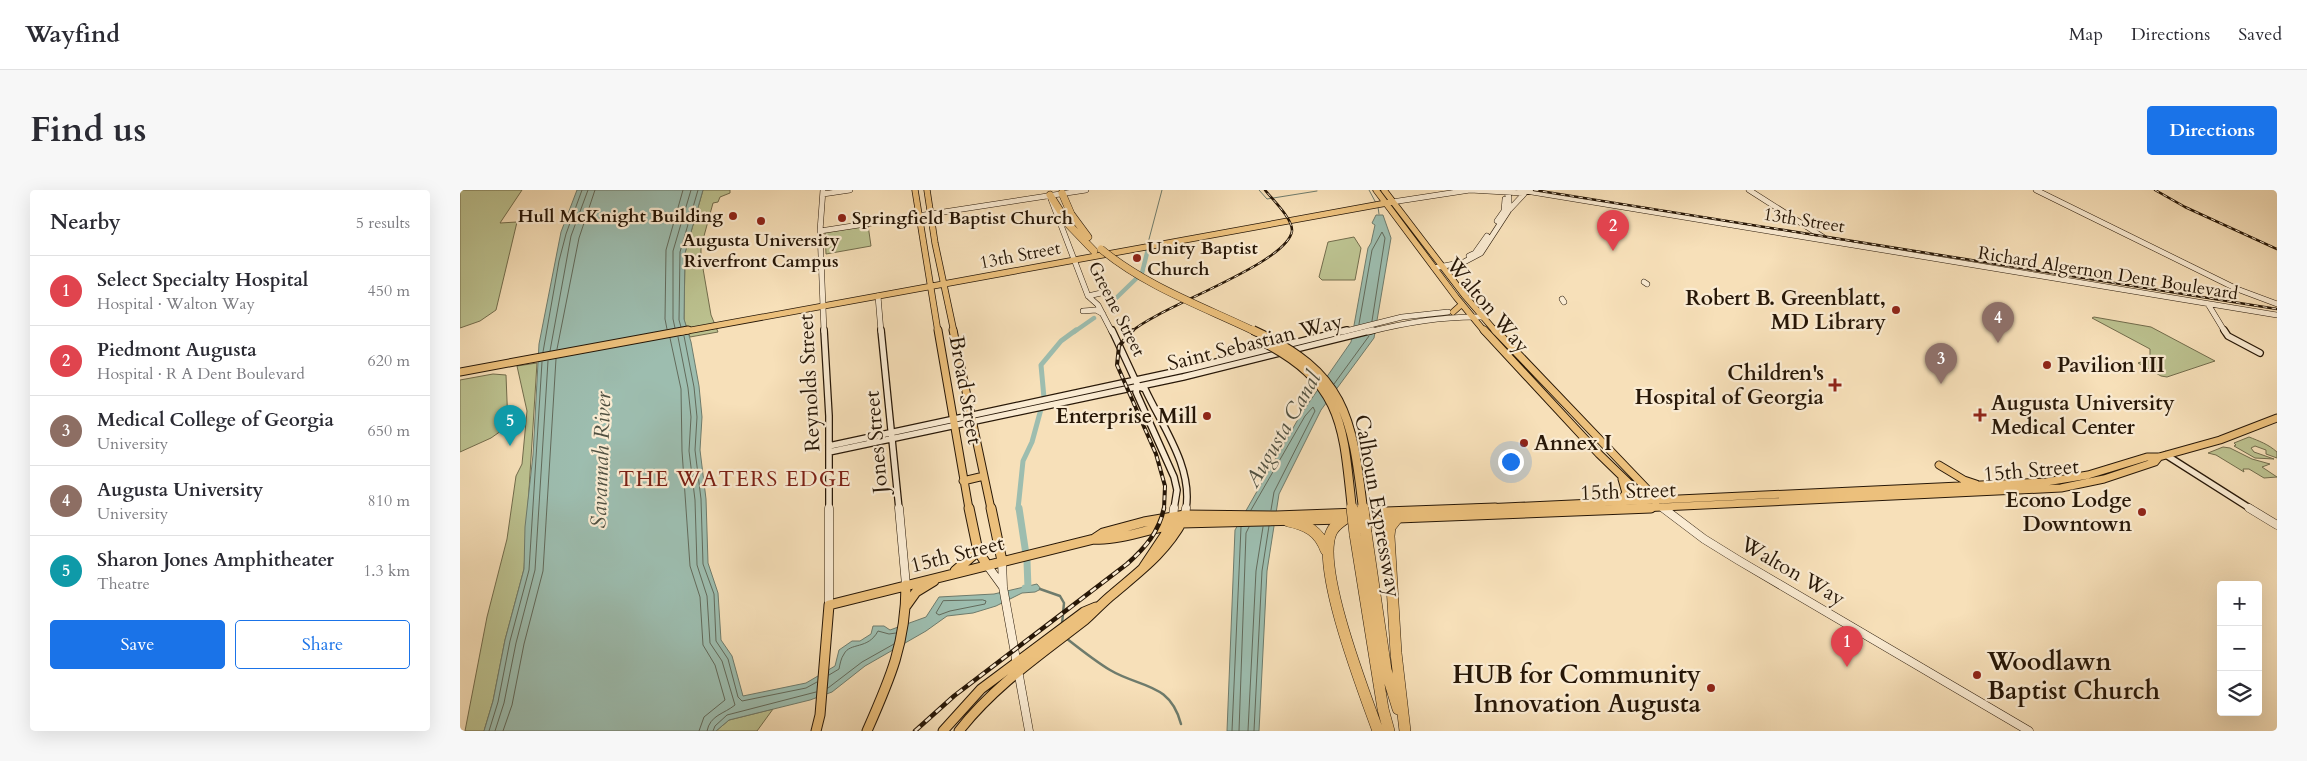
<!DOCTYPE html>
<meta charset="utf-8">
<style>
body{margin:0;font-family:Cardo,serif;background:#f7f7f7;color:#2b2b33}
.controls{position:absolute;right:15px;bottom:15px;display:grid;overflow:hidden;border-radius:5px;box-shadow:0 5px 20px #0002}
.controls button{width:45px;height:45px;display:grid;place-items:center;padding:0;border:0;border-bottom:1px solid #e1e1e2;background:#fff;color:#2b2b33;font:25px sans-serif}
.you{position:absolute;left:1050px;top:271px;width:18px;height:18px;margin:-12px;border:4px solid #fff;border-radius:50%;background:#1a73e8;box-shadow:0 0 0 8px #1a73e833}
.badge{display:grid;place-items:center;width:32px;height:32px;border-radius:50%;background:#1a73e8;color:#fff;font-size:16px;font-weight:700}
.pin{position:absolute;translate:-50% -41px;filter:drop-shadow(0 1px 2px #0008)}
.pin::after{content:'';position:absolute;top:26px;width:18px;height:15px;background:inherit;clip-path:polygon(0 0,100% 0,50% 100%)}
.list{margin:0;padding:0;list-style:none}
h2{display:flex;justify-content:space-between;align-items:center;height:65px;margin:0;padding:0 20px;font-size:21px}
h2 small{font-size:16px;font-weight:400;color:#7c7c81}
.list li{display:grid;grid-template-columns:32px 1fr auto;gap:15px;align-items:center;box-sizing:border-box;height:70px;padding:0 20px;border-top:1px solid #e1e1e2}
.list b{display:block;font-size:19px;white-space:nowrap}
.list p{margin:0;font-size:16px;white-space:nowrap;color:#7c7c81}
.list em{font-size:16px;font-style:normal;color:#7c7c81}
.actions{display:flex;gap:10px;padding:15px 20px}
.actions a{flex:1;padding:11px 0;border:1px solid #1a73e8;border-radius:5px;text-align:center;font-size:18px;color:#1a73e8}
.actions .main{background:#1a73e8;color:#fff}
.icon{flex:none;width:28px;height:28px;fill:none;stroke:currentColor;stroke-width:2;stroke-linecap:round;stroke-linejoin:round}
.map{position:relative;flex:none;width:1817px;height:541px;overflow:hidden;border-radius:5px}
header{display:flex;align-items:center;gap:30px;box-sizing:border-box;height:70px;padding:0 25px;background:#fff;border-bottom:1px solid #e1e1e2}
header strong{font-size:24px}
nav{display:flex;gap:28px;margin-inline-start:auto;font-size:18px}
.intro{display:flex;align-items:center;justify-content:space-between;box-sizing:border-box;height:120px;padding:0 30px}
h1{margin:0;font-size:35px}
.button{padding:12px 22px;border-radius:5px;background:#1a73e8;color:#fff;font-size:18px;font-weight:700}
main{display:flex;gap:30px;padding:0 30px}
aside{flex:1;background:#fff;border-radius:5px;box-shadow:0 5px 20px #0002}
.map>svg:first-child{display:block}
.green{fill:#bcc290;stroke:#726c4c}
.water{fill:#9dbdaf;stroke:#6e7b6c}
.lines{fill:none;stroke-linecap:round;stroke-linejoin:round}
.shore{stroke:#626a5b;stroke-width:1}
.stream-far1{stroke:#6e7b6c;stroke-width:1}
.stream{stroke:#6e7b6c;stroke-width:2.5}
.canal-far2{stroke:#9dbdaf;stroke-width:4.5}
.canal-far1{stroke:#9dbdaf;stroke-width:5}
.canal{stroke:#9dbdaf;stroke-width:7}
.secondary-far2-casing{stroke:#271707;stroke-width:6}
.secondary-far1-casing{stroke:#271707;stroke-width:8}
.secondary-casing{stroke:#271707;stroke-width:9}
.primary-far2-casing{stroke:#271707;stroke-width:7}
.primary-far1-casing{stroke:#271707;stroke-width:9}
.primary-casing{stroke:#271707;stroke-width:11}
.highway-far1-casing{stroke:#271707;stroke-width:8}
.highway-casing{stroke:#271707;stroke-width:12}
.secondary-far2{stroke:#faebd2;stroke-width:5}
.secondary-far1{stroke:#faebd2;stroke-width:5.5}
.secondary{stroke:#faebd2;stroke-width:8}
.primary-far2{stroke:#ecc07c;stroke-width:5.5}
.primary-far1{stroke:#ecc07c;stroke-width:7}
.primary{stroke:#ecc07c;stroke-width:9}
.highway-far1{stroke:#ecc07c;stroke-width:7}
.highway{stroke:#ecc07c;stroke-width:11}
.rail-far2-casing{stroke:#271707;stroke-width:2.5}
.rail-far1-casing{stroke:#271707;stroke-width:4}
.rail-casing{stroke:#271707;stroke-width:4.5}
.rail-far2{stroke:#faebd2;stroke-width:1;stroke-dasharray:4.5;stroke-linecap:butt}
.rail-far1{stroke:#faebd2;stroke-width:2;stroke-dasharray:5;stroke-linecap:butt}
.rail{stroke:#faebd2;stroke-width:2.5;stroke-dasharray:7;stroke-linecap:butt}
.highway-bridge-far2-casing{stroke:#271707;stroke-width:8;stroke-linecap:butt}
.highway-bridge-far1-casing{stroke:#271707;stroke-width:10;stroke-linecap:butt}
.highway-bridge-casing{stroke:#271707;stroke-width:12;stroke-linecap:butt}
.highway-bridge-far2{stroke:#ecc07c;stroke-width:7}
.highway-bridge-far1{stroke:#ecc07c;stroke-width:8}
.highway-bridge{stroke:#ecc07c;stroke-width:11}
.poi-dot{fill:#8f2418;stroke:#faebd2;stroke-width:2}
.labels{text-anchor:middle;stroke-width:4.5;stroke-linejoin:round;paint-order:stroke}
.far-poi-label{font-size:18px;font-weight:bold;fill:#271707;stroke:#faebd2;text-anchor:start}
.far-street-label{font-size:18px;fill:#271707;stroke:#faebd2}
.poi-label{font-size:21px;font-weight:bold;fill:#271707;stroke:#faebd2;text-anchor:end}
.street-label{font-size:21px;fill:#271707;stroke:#faebd2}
.water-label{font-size:22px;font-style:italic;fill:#505142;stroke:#faebd2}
.neighbourhood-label{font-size:22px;letter-spacing:1px;fill:#7a1f14;stroke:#faebd2}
.near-poi-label{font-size:25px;font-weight:bold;fill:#271707;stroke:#faebd2;text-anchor:start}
</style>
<header>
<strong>Wayfind</strong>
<nav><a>Map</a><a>Directions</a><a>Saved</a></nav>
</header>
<div class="intro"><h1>Find us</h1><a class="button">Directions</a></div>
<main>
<aside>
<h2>Nearby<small>5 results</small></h2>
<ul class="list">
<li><span class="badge" style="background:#e0444e">1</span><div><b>Select Specialty Hospital</b><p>Hospital · Walton Way</p></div><em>450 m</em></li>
<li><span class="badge" style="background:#e0444e">2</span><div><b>Piedmont Augusta</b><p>Hospital · R A Dent Boulevard</p></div><em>620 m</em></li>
<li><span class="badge" style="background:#8d6e63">3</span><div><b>Medical College of Georgia</b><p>University</p></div><em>650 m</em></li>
<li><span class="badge" style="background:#8d6e63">4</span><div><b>Augusta University</b><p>University</p></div><em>810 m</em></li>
<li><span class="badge" style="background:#0f9aa8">5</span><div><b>Sharon Jones Amphitheater</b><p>Theatre</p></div><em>1.3 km</em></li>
</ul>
<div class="actions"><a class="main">Save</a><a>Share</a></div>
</aside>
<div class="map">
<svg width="1817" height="541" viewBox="0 0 1817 541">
<rect width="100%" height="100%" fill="#f7e0b9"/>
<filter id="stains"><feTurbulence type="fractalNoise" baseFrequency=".004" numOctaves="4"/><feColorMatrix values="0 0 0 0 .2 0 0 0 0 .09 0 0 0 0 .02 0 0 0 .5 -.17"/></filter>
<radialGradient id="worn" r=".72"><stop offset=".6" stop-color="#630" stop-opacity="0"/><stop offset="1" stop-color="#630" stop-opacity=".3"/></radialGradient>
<!-- green -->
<path class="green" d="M0 0H62L40 33 57 32 36 120 20 131 0 138Z
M243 0H270V3L260 7 258 12 253 13 241 57V67L251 125 258 142 230 147 224 130 225 63Z
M408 35 411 56 366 64 365 42Z
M894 47 901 58 895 90H862L859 87 868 52Z
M1634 127 1691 137 1755 171 1707 187 1701 186 1678 173 1690 169V159L1632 128Z
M77 173 64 379 45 450 33 511 24 541H5L27 427 47 349 56 286 62 274 67 221 57 176Z
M33 184 46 185 48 236 31 248 0 262V190Z
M1789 247C1799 251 1808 254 1817 262V268L1806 264V260L1795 256 1791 258 1794 262 1814 269 1795 268 1774 256 1776 255 1774 253Z
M1763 257 1770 258 1792 269 1810 274 1802 277 1817 287 1804 288 1789 279H1783L1784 282 1756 265 1748 263Z
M313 519 297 541H256L269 530Z"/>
<!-- water -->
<path class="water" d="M117 0H243L225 63 224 129 231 152 239 196 242 227 240 260 246 309 248 373 258 403 261 450 272 466 283 506 346 493 375 476 379 460 392 451H400L411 444 413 436H424L430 440 466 427 479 407 534 404 577 394 581 399 575 402 562 403 536 416 513 423 487 426 466 441 405 476 372 502 350 510 269 530 256 541H24L33 511 45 450 64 379 65 337 73 265 79 154 101 42Z
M916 25H923L931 48 914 148 861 220 819 304 807 381 799 541H767L775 340 841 224 891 152 908 58 911 53 915 35 912 33Z"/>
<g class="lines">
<!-- shore -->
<path class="shore" d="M899 134 912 60 922 42 925 48 912 131
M221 137 219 130 220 62 238 0
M215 138 213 129V61L231 0
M207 139 205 129 206 60 223 0
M224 146 234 197 237 227 235 260 241 309 243 374 254 404 256 451 268 469 278 507 282 511 346 498 357 492
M218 147 228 198 231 227 229 261 235 310 237 375 247 406 250 453 262 471 275 515C264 524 250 525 247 541
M210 148 221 199 222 261 230 376 240 407 243 455 255 475 265 510 244 527 239 541
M97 159 119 48 135 0
M90 161 111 46 128 0
M83 162 99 71 106 44 122 0
M874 194 909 146
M791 320 845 226 853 217 855 221 814 302 811 320
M523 410 526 411 525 414 490 421 479 425 476 423 483 411Z
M369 485 379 479C380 474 381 468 384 464 390 452 408 460 418 441L429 444 436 443
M368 498 402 472 434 454
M29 541 38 512 50 451 69 380 82 172
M35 541 44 513 56 453 75 380 88 171
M43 541 52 515 64 454 83 381 96 169
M253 541 255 536 267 525 356 502
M772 541 781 337
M779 541 786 343 789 337
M788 541 796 381 803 337
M794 541 802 381 809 336"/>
<!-- stream-far1 -->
<path class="stream-far1" d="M799 0 807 9 857 1
M909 0 916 13
M918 17 919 24
M688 53 702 0"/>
<!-- stream -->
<path class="stream" d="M580 399 600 406 604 413 602 434
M606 448C620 459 635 471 650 480 680 498 710 492 721 534"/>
<!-- canal-far2 -->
<path class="canal-far2" d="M650 114 682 83 688 59
M614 142 634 128"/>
<!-- canal-far1 -->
<path class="canal-far1" d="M558 319 563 271 572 252 584 208 581 175 601 151 616 140"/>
<!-- canal -->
<path class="canal" d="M559 318 567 371 568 398H565"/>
<defs>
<path id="secondary-far2" d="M363 0 360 41 364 142
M1060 0C1313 40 1565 84 1817 125
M1289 0 1363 47
M1576 0 1777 99 1817 114
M363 4 390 0
M591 9 628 106 638 115 652 142
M932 12 1010 0 1063 3
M1050 19 1064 4
M1037 31 1044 21 1045 9
M360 41 626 0
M1009 66 1015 63 1027 46
M974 78 1004 72 1021 63 1049 20V7L1045 0
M1184 92 1187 94
M418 106 421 142
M628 106 641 103
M1102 109 1104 112
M1748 114 1765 142
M623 121 636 120 643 124
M882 142 942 127 988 122
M908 142C947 132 983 126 1023 127"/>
<path id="secondary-far1" d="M364 140 369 226V319
M421 140 439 319
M652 140 678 196 676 202 714 287 717 300 714 319
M1764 140 1768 146 1800 163
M679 197 685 199C702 236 733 277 726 319
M369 256 732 178 887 140
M369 262 723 187 913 140
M1706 265 1791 319
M1202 317 1204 319"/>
<path id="secondary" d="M369 318V415
M439 318 446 395
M1203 318 1244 349 1278 370 1569 541
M1789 318 1817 335
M725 325 726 318
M713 326 714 318
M542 371 543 397 569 541
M527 375 543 397"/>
<path id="primary-far2" d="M455 0 478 142
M467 0 475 53 494 142
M916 0 996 107 1025 142
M924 0 1005 106 1036 142
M993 122 1002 114
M221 142 932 12"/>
<path id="primary-far1" d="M478 140 509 319
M493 140 531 319
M1024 140 1139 264 1174 298 1196 312
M1035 140 1186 298 1188 305
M0 182 228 140
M1479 275 1504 290 1516 294
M503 291 524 286
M1159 312 1166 303 1162 289
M1002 319 1586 292 1628 285 1687 267H1699L1760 250 1817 228
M1160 319 1601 298 1644 289 1695 272 1699 267"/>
<path id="primary" d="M509 318 518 361 527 375
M531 318 542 371
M912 329 1191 318
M634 349 643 343 684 332 725 325 816 326 1035 318
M683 378 705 345 710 333
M495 381 518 361
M446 416 456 402 474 391
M356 541 360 525 369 415 634 349C660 351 694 337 721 333L885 329
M407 541C430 489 446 453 446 395
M483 541 521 499 624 422 636 417
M499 541C534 496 580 465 625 430 634 422 643 412 653 404 680 381 706 362 723 330"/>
<path id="highway-far1" d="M602 3 611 24 628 47
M590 5 609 35 634 61"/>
<path id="highway" d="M937 328 930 337 929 346 936 463 945 541
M828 331C847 335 859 341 866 360
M906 343 926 480 938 519
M895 344 923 519 929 541
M918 541C904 502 856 379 871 343 875 333 888 327 897 322L924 337 929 346"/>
</defs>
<!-- secondary-far2 casing -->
<use href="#secondary-far2" class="secondary-far2-casing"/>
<!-- secondary-far1 casing -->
<use href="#secondary-far1" class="secondary-far1-casing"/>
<!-- secondary casing -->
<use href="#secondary" class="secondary-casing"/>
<!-- primary-far2 casing -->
<use href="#primary-far2" class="primary-far2-casing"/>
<!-- primary-far1 casing -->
<use href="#primary-far1" class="primary-far1-casing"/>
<!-- primary casing -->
<use href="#primary" class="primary-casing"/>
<!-- highway-far1 casing -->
<use href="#highway-far1" class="highway-far1-casing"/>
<!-- highway casing -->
<use href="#highway" class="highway-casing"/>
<!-- secondary-far2 -->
<use href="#secondary-far2" class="secondary-far2"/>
<!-- secondary-far1 -->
<use href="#secondary-far1" class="secondary-far1"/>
<!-- secondary -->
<use href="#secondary" class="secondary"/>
<!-- primary-far2 -->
<use href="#primary-far2" class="primary-far2"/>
<!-- primary-far1 -->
<use href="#primary-far1" class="primary-far1"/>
<!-- primary -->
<use href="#primary" class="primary"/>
<!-- highway-far1 -->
<use href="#highway-far1" class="highway-far1"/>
<!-- highway -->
<use href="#highway" class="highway"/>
<defs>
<path id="rail-far2" d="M1074 0 1817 119
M1695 0 1725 17 1817 59
M671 142C700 116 827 74 832 41 833 29 812 9 805 0"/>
<path id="rail-far1" d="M673 140 659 156 657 175 696 264 705 296 704 319"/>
<path id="rail" d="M455 541 494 506 667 374C685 358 699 342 704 318"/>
</defs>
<!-- rail-far2 casing -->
<use href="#rail-far2" class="rail-far2-casing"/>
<!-- rail-far1 casing -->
<use href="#rail-far1" class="rail-far1-casing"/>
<!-- rail casing -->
<use href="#rail" class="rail-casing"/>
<!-- rail-far2 -->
<use href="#rail-far2" class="rail-far2"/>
<!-- rail-far1 -->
<use href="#rail-far1" class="rail-far1"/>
<!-- rail -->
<use href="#rail" class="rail"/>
<defs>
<path id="highway-bridge-far2" d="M641 59C687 97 742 116 796 142"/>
<path id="highway-bridge-far1" d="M793 140C885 183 892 225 903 319
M803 152C884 194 883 237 892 319"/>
<path id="highway-bridge" d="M892 318 895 344
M903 318 906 343"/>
</defs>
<!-- highway-bridge-far2 casing -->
<use href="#highway-bridge-far2" class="highway-bridge-far2-casing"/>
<!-- highway-bridge-far1 casing -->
<use href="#highway-bridge-far1" class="highway-bridge-far1-casing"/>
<!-- highway-bridge casing -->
<use href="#highway-bridge" class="highway-bridge-casing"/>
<!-- highway-bridge-far2 -->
<use href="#highway-bridge-far2" class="highway-bridge-far2"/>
<!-- highway-bridge-far1 -->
<use href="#highway-bridge-far1" class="highway-bridge-far1"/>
<!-- highway-bridge -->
<use href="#highway-bridge" class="highway-bridge"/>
</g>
<!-- markers -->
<g class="poi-dot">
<circle cx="273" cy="26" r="5"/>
<circle cx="382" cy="28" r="5"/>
<circle cx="301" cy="31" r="5"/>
<circle cx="677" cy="68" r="5"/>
<circle cx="1436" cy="120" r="5"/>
<circle cx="1587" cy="175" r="5"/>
<path d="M1372.5 187.5h5v5h5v5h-5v5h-5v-5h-5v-5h5z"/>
<path d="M1517.5 217.5h5v5h5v5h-5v5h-5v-5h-5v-5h5z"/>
<circle cx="747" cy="226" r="5"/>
<circle cx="1064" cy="253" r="5"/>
<circle cx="1682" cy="322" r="5"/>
<circle cx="1517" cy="485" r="5"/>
<circle cx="1251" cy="498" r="5"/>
</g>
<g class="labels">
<!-- far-poi labels -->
<g class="far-poi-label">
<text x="263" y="32" text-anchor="end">Hull McKnight Building</text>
<text x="392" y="34">Springfield Baptist Church</text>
<text x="301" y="56" text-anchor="middle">Augusta University<tspan x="301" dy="21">Riverfront Campus</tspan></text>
<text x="687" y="64">Unity Baptist<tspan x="687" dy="21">Church</tspan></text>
</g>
<!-- far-street labels -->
<g class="far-street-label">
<text transform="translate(1344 30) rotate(9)" y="6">13th Street</text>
<text transform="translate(560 65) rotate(-11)" y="6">13th Street</text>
<text transform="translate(1648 83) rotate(9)" y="6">Richard Algernon Dent Boulevard</text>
<text transform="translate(657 119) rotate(63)" y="6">Greene Street</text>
</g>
<!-- poi labels -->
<g class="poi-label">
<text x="1426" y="115">Robert B. Greenblatt,<tspan x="1426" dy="24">MD Library</tspan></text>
<text x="1597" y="182" text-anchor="start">Pavilion III</text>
<text x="1364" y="190">Children's<tspan x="1364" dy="24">Hospital of Georgia</tspan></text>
<text x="1531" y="220" text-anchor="start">Augusta University<tspan x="1531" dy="24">Medical Center</tspan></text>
<text x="737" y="233">Enterprise Mill</text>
<text x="1074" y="260" text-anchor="start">Annex I</text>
<text x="1672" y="317">Econo Lodge<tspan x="1672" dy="24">Downtown</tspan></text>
</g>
<!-- street labels -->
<g class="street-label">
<text transform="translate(1028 115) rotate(50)" y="7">Walton Way</text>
<text transform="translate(795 152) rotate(-14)" y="7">Saint Sebastian Way</text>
<text transform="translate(349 193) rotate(-93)" y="7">Reynolds Street</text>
<text transform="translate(506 200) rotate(80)" y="7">Broad Street</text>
<text transform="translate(416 252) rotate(-95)" y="7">Jones Street</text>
<text transform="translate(1571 280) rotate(-5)" y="7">15th Street</text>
<text transform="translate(1168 301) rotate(-2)" y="7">15th Street</text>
<text transform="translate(918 316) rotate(80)" y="7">Calhoun Expressway</text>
<text transform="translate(497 364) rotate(-14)" y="7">15th Street</text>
<text transform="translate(1333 381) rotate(30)" y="7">Walton Way</text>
</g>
<!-- water labels -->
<g class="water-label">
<text transform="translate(822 239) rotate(-60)" y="8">Augusta Canal</text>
<text transform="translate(140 270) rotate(-88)" y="8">Savannah River</text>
</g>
<!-- neighbourhood labels -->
<g class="neighbourhood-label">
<text x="275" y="296">THE WATERS EDGE</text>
</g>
<!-- near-poi labels -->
<g class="near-poi-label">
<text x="1527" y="480">Woodlawn<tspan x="1527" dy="29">Baptist Church</tspan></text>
<text x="1241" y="493" text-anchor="end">HUB for Community<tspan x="1241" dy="29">Innovation Augusta</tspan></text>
</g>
</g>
<rect width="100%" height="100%" filter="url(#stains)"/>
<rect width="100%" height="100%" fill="url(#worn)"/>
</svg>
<div class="controls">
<button>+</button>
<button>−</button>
<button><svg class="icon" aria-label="layers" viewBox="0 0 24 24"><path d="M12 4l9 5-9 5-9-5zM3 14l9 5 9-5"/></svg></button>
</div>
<div class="you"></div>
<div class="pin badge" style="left:1387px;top:477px;background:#e0444e">1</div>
<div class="pin badge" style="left:1153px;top:61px;background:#e0444e">2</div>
<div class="pin badge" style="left:1481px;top:194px;background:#8d6e63">3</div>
<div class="pin badge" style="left:1538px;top:153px;background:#8d6e63">4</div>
<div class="pin badge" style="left:50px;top:256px;background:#0f9aa8">5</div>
</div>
</main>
